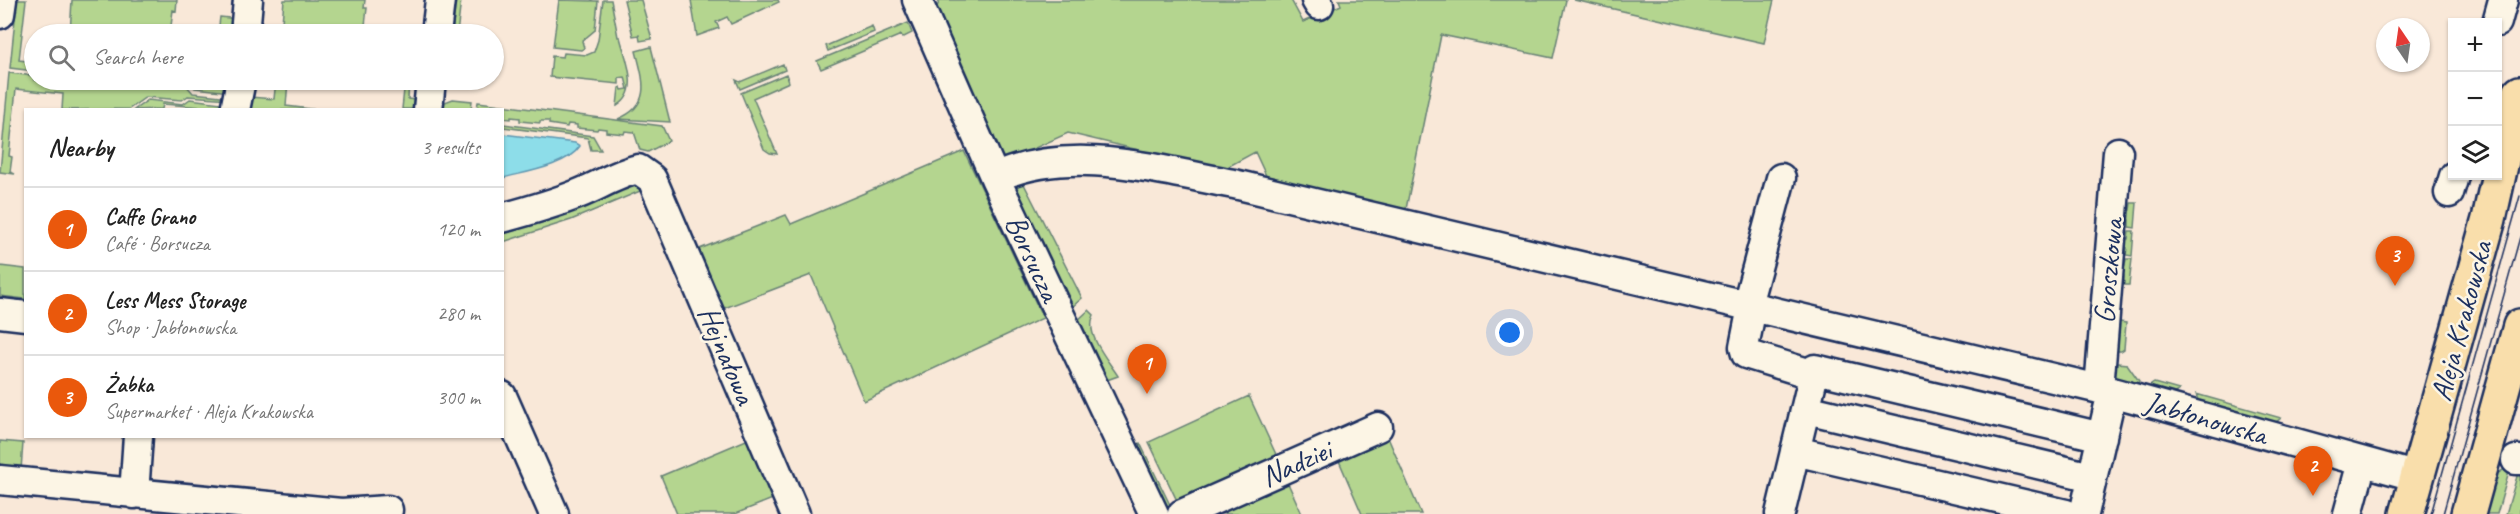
<!DOCTYPE html>
<meta charset="utf-8">
<style>
body{margin:0;font-family:Caveat,sans-serif;background:#f6f6f6;color:#222}
.controls{position:absolute;right:18px;top:18px;display:grid;overflow:hidden;border-radius:0px;box-shadow:0 2px 4px #0004}
.controls button{width:54px;height:54px;display:grid;place-items:center;padding:0;border:0;border-bottom:2px solid #e0e0e0;background:#fff;color:#222;font:30px sans-serif}
.compass{position:absolute;left:2376px;top:18px;width:54px;height:54px;border-radius:50%;background:#fff;box-shadow:0 2px 4px #0004;rotate:347deg}
.you{position:absolute;left:1510px;top:333px;width:21px;height:21px;margin:-15px;border:4px solid #fff;border-radius:50%;background:#1a73e8;box-shadow:0 0 0 9px #1a73e833}
.badge{display:grid;place-items:center;width:39px;height:39px;border-radius:50%;background:#ea580c;color:#fff;font-size:20px;font-weight:700}
.pin{position:absolute;translate:-50% -50px;filter:drop-shadow(0 2px 3px #0008)}
.pin::after{content:'';position:absolute;top:32px;width:21px;height:18px;background:inherit;clip-path:polygon(0 0,100% 0,50% 100%)}
.list{margin:0;padding:0;list-style:none}
h2{display:flex;justify-content:space-between;align-items:center;height:78px;margin:0;padding:0 24px;font-size:26px}
h2 small{font-size:20px;font-weight:400;color:#767676}
.list li{display:grid;grid-template-columns:39px 1fr auto;gap:18px;align-items:center;box-sizing:border-box;height:84px;padding:0 24px;border-top:2px solid #e0e0e0}
.list b{display:block;font-size:22px;white-space:nowrap}
.list p{margin:0;font-size:20px;white-space:nowrap;color:#767676}
.list em{font-size:20px;font-style:normal;color:#767676}
.icon{flex:none;width:33px;height:33px;fill:none;stroke:currentColor;stroke-width:2;stroke-linecap:round;stroke-linejoin:round}
.map{position:relative;flex:none;width:2520px;height:514px;overflow:hidden}
.search{position:absolute;background:#fff;box-shadow:0 2px 4px #0004;left:24px;top:24px;width:480px;height:66px;display:flex;align-items:center;gap:15px;box-sizing:border-box;padding:0 21px;border-radius:33px;color:#767676;font-size:22px}
.panel{position:absolute;background:#fff;box-shadow:0 2px 4px #0004;left:24px;top:108px;width:480px;height:330px;border-radius:0px}
.map>svg:first-child{display:block}
.green{fill:#b4d58f;stroke:#688276;stroke-width:1.5}
.water{fill:#8ddde9;stroke:#5f97b1;stroke-width:1.5}
.lines{fill:none;stroke-linecap:round;stroke-linejoin:round}
.minor-casing{stroke:#1b2f5e;stroke-width:33}
.major-casing{stroke:#1b2f5e;stroke-width:38}
.minor{stroke:#fcf5e5;stroke-width:28}
.major{stroke:#f9deab;stroke-width:33}
.tram{stroke:#1b2f5e;stroke-width:1.5}
.labels{text-anchor:middle;stroke-width:5;stroke-linejoin:round;paint-order:stroke}
.street-label{font-size:30px;fill:#1b2f5e;stroke:#fcf5e5}
</style>
<div class="map">
<svg width="2520" height="514" viewBox="0 0 2520 514">
<rect width="100%" height="100%" fill="#f9e8d8"/>
<filter id="ink" filterUnits="userSpaceOnUse"><feTurbulence type="fractalNoise" baseFrequency=".0167" numOctaves="2"/><feDisplacementMap in="SourceGraphic" scale="12" xChannelSelector="R" yChannelSelector="G"/><feConvolveMatrix kernelMatrix="1 2 1 2 8 2 1 2 1" color-interpolation-filters="sRGB"/></filter>
<g filter="url(#ink)">
<!-- green -->
<path class="green" d="M17 0H26L19 60 34 62V71L10 68Z
M72 0H177L176 11 173 10 170 34H70Z
M284 0H365L364 8H367L364 34H281Z
M456 0H461L457 34H452Z
M559 0 598 1 595 30 582 41 584 48 581 50 553 47Z
M603 0H611L618 37H620C625 58 642 92 617 106L619 88 621 87 622 90 628 89 625 77 619 78V84L550 77 552 56 563 57 564 53 587 55 594 52 598 40Z
M624 0H641L652 39 640 41 639 35 633 36Z
M691 0H778L779 2 731 24 727 17 716 22 719 28 697 36Z
M940 0H1291L1303 22 1341 5 1339 0H1566L1553 58 1441 35 1405 214 1269 182 1255 152 1222 170 1068 133 1004 162 936 9Z
M1574 0H1774L1764 43Z
M220 17 238 19 236 34H218Z
M908 23 912 33 902 38 901 35 821 69 817 61Z
M872 26 874 32 828 51 826 46Z
M651 47 670 122 618 119C653 105 643 79 636 51Z
M783 64 785 70 740 89 736 80 740 82Z
M9 73 34 76V80L94 82 95 80 130 81V80H156V82L186 85 193 93 230 97V99L188 96 182 100 146 97 129 109 62 110 63 94 16 89 9 156 12 157 10 172 15 174 0 172Z
M786 74 789 82 753 98 777 154 770 153 764 149 741 93Z
M171 80H228L230 92 195 88 188 81Z
M276 80H288L286 106 319 110H246L250 97 274 99Z
M405 80H409L408 99 415 100 413 109H402Z
M190 99 229 104 227 109 163 104 162 109 134 110 148 100 183 104Z
M453 99 472 101 471 109H444L445 102Z
M478 102 662 126 669 141 648 152 640 150 634 132 625 131 624 134 606 132V129L598 128 597 130 577 128V125L568 124 567 127 549 124V121H540V123L520 121V118L511 117V119L503 118 502 110 477 109Z
M503 124 593 136 601 150H591L588 138 503 127Z
M964 151 1043 318 864 401 811 275 722 309 697 250 786 215 791 224Z
M634 184 645 189 571 220 503 242V227Z
M1024 184 1082 298 1072 307 1015 187Z
M2131 203H2137L2135 228 2129 227V220H2121L2123 210H2130Z
M2129 231H2134L2132 256 2126 255 2127 248 2119 247 2120 238 2128 239Z
M2126 259H2132L2129 285H2124V276L2116 275 2118 265 2125 266Z
M0 266 25 269V299L0 296Z
M1089 310 1094 315C1084 334 1108 360 1118 376L1104 381 1077 321Z
M2113 321 2126 323 2124 349 2121 351H2108Z
M2107 362 2127 364 2139 381 2137 390 2117 385Z
M2154 383 2179 390 2169 397 2148 393 2151 385Z
M2196 394 2281 418 2272 425 2199 404Z
M1249 396 1280 463 1180 507 1149 442Z
M1386 433 1421 514H1362L1337 456Z
M751 438 775 498 735 514H677L661 476Z
M0 441 23 443 21 470 0 468Z
M1140 443 1174 513 1173 514H1164L1135 446Z
M2511 465 2497 514H2485L2495 475Z
M2520 466V514H2506Z
M1286 479 1302 514H1206Z"/>
<!-- water -->
<path class="water" d="M503 134 575 143 580 146C567 166 525 172 503 178Z"/>
<g class="lines">
<defs>
<path id="minor" d="M917 0 995 178 1154 514
M1316 0 1319 5
M0 14 2 0
M2497 22 2503 0
M245 34 248 0
M436 34 440 0
M235 110 241 80
M428 110 431 80
M995 178C1069 143 1158 170 1234 184L2112 392 2418 477
M2449 193 2454 176
M502 218C528 211 553 204 578 194 598 186 617 174 638 169L652 179 795 514
M1747 305 1781 178
M1752 307 1744 347 1746 354 1814 375
M0 313 26 316
M2099 389 2118 152
M502 396 554 514
M1806 409 2092 477
M1795 451 2066 514
M2516 460H2520
M0 480 341 513 388 510
M134 494 138 436
M1182 514 1378 427
M1780 514 1815 369 2102 437
M2084 514 2112 392
M2348 514 2362 462"/>
<path id="major" d="M2407 514 2489 219 2510 125 2520 93
M2468 514 2520 326"/>
</defs>
<!-- minor casing -->
<use href="#minor" class="minor-casing"/>
<!-- major casing -->
<use href="#major" class="major-casing"/>
<!-- minor -->
<use href="#minor" class="minor"/>
<!-- major -->
<use href="#major" class="major"/>
<!-- tram -->
<path class="tram" d="M2431 514 2520 196
M2443 514 2520 237"/>
</g>
</g>
<g class="labels">
<!-- street labels -->
<g class="street-label">
<text transform="translate(1033 258) rotate(65)" y="10">Borsucza</text>
<text transform="translate(2108 271) rotate(-85)" y="10">Groszkowa</text>
<text transform="translate(2461 321) rotate(-75)" y="10">Aleja Krakowska</text>
<text transform="translate(727 355) rotate(67)" y="10">Hejnałowa</text>
<text transform="translate(2206 418) rotate(16)" y="10">Jabłonowska</text>
<text transform="translate(1296 463) rotate(-24)" y="10">Nadziei</text>
</g>
</g>
</svg>
<div class="controls">
<button>+</button>
<button>−</button>
<button><svg class="icon" aria-label="layers" viewBox="0 0 24 24"><path d="M12 4l9 5-9 5-9-5zM3 14l9 5 9-5"/></svg></button>
</div>
<svg class="compass" viewBox="-18 -18 36 36"><path d="M0-13l5 13h-10z" fill="#e53935"/><path d="M0 13l5-13h-10z" fill="#767676"/></svg>
<div class="you"></div>
<div class="pin badge" style="left:1147px;top:394px">1</div>
<div class="pin badge" style="left:2313px;top:496px">2</div>
<div class="pin badge" style="left:2395px;top:286px">3</div>
<div class="search"><svg class="icon" aria-label="search" viewBox="0 0 24 24"><circle cx="10" cy="10" r="6"/><path d="M15 15l6 6"/></svg>Search here</div>
<section class="panel">
<h2>Nearby<small>3 results</small></h2>
<ul class="list">
<li><span class="badge">1</span><div><b>Caffe Grano</b><p>Café · Borsucza</p></div><em>120 m</em></li>
<li><span class="badge">2</span><div><b>Less Mess Storage</b><p>Shop · Jabłonowska</p></div><em>280 m</em></li>
<li><span class="badge">3</span><div><b>Żabka</b><p>Supermarket · Aleja Krakowska</p></div><em>300 m</em></li>
</ul>
</section>
</div>
